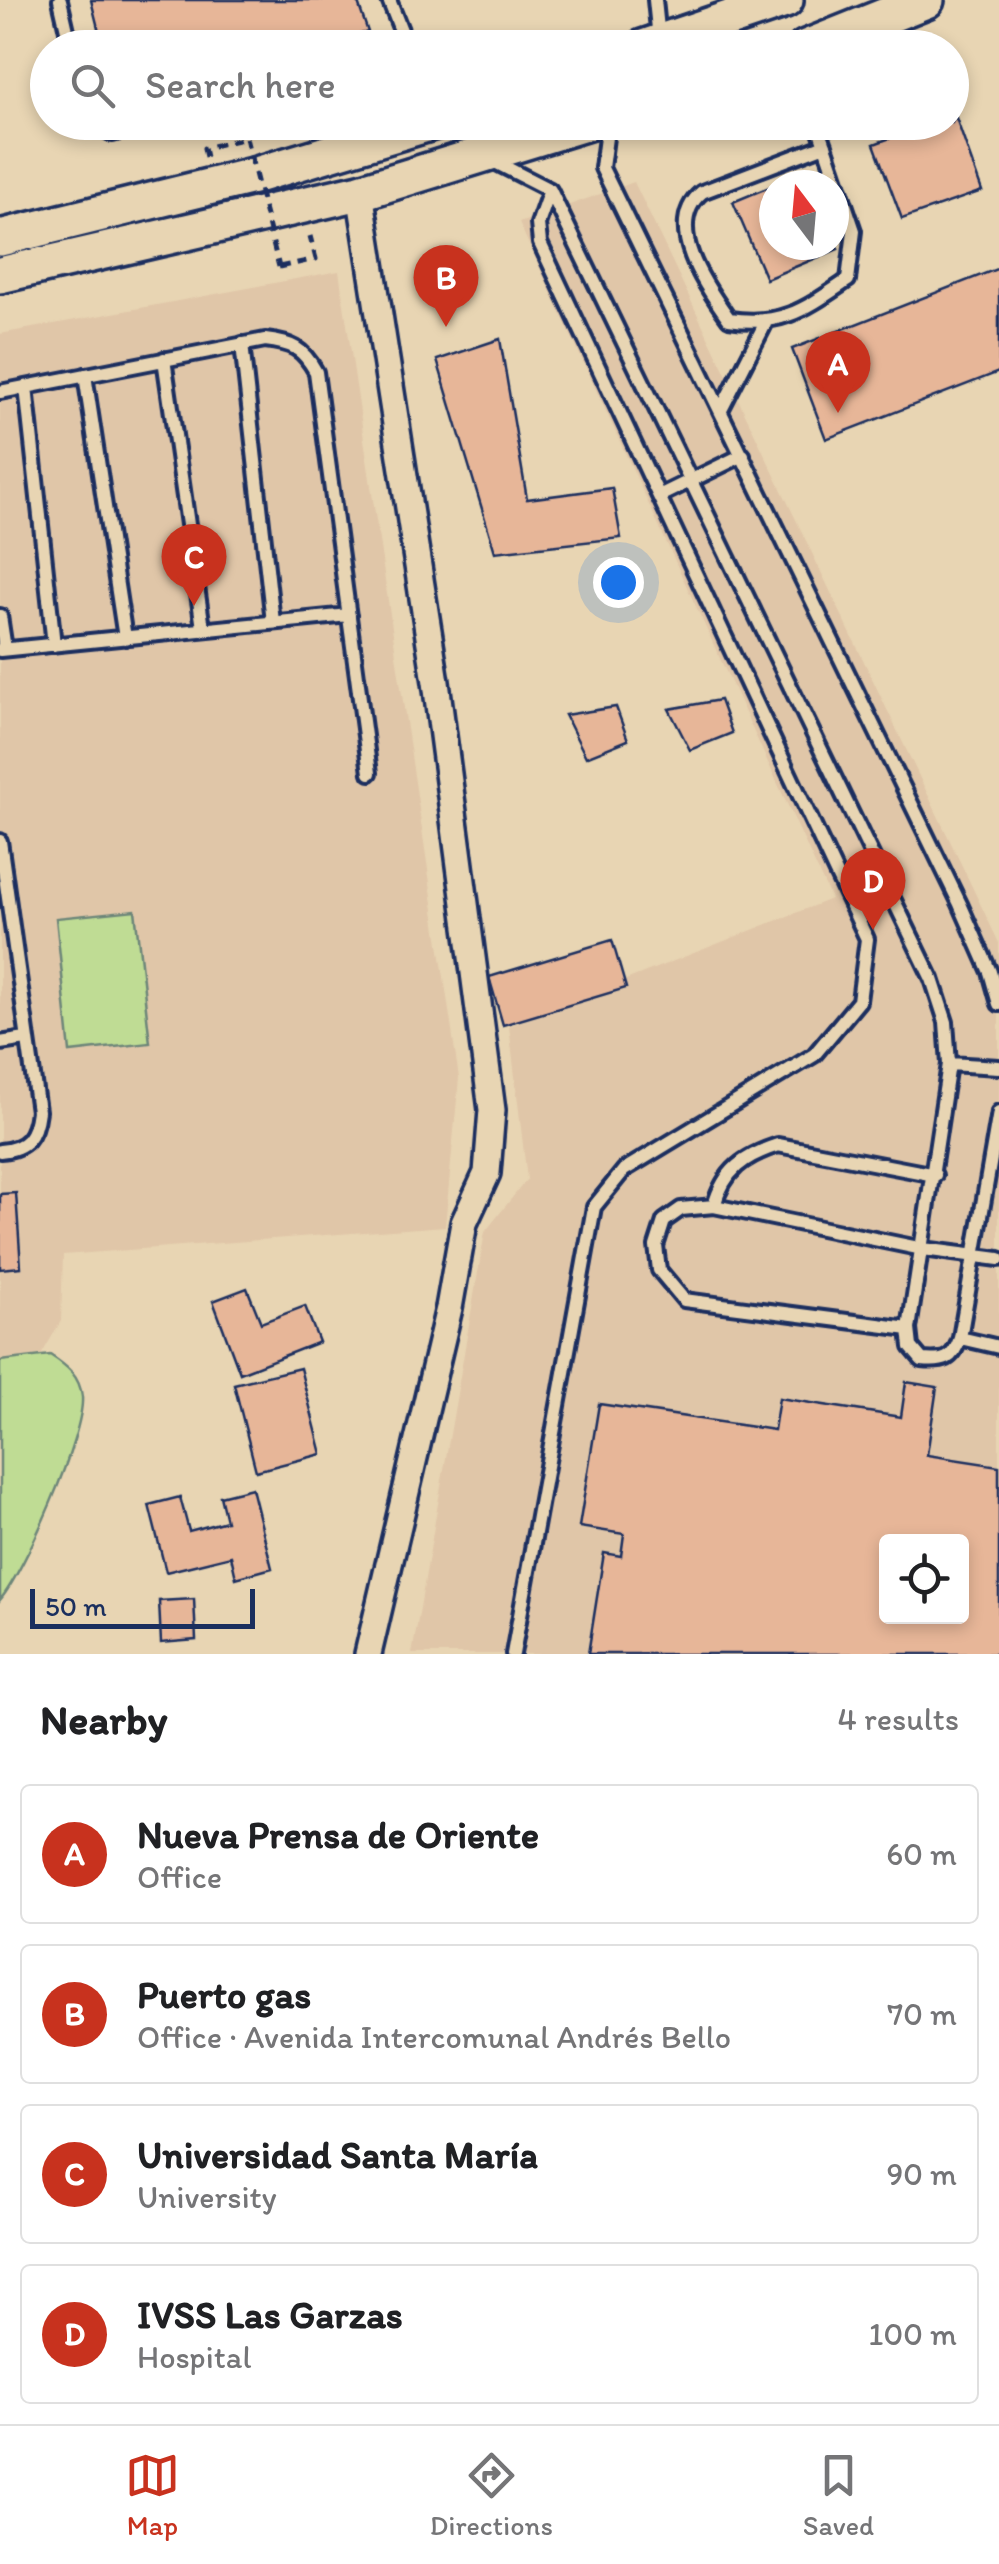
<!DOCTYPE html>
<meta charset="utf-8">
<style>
body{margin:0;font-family:Itim,sans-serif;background:#f2f2f2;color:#202124}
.controls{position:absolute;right:30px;bottom:30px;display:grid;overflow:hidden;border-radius:10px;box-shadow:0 5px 15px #0003}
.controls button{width:90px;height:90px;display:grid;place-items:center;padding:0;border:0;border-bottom:2px solid #e0e0e0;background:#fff;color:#202124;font:50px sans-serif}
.compass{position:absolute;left:759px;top:170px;width:90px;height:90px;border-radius:50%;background:#fff;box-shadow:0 5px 15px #0003;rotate:344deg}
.scale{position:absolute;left:30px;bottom:25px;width:225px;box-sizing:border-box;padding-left:10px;border:5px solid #1b2f5e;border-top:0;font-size:28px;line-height:35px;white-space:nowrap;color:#1b2f5e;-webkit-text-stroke:8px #e8d5b3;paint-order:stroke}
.you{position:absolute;left:618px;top:582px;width:35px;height:35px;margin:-25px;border:8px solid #fff;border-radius:50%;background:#1a73e8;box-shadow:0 0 0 15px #1a73e833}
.badge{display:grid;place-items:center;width:65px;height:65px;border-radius:50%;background:#c8321e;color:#fff;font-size:32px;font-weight:700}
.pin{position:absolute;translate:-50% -82px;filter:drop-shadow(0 2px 5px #0008)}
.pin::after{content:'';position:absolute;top:52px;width:35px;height:30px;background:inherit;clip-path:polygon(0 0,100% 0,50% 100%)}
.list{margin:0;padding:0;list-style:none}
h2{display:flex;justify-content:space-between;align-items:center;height:130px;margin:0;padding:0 40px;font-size:42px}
h2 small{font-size:32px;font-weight:400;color:#757577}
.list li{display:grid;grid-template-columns:65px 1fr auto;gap:30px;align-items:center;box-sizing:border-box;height:140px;margin:0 20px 20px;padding:0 20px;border:2px solid #e0e0e0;border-radius:10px}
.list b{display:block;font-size:38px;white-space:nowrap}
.list p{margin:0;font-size:32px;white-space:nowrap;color:#757577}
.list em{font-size:32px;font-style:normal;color:#757577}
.icon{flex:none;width:55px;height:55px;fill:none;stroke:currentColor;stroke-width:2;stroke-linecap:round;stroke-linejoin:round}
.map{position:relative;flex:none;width:999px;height:1654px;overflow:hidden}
.search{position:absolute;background:#fff;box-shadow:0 5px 15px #0003;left:30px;right:30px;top:30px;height:110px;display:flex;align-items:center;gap:25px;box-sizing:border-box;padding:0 35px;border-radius:55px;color:#757577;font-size:38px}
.sheet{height:770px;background:#fff}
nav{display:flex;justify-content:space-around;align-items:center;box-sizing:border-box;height:140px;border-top:2px solid #e0e0e0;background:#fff;font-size:28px;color:#757577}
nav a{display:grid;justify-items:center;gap:5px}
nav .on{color:#c8321e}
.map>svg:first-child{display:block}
.built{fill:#e0c6a8;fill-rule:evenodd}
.green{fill:#bfdc94;stroke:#6d8679;stroke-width:2.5}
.building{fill:#e7b698;stroke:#1b2f5e;stroke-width:2.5;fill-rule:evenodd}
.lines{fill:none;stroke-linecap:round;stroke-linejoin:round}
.lane-casing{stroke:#1b2f5e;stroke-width:20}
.street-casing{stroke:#1b2f5e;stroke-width:32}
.secondary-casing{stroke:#1b2f5e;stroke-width:42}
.path{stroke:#1b2f5e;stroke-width:5;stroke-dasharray:10 8;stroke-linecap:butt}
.lane{stroke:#e8d5b3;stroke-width:12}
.street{stroke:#e8d5b3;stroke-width:25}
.secondary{stroke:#e8d5b3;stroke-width:35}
.path-bridge{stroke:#1b2f5e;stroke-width:5;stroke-dasharray:10 8;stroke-linecap:butt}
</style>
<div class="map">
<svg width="999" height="1654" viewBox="0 0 999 1654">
<rect width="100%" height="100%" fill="#e8d5b3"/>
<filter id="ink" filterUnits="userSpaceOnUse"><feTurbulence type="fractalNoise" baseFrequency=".01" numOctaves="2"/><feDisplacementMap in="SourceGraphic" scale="20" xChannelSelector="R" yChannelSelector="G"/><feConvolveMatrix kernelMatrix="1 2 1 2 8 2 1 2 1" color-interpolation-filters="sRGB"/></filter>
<g filter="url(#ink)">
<!-- built -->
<path class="built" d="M634 182 999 943V1654H412L485 1232 527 1179 509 1026 831 899 519 223ZM886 1541H962V1616H886Z
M339 271 459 1078 445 1226 63 1255 61 1321 36 1364 0 1371V334Z"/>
<!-- green -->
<path class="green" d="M135 910 150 1043 70 1052 56 918Z
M50 1355C67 1366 80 1376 82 1397 85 1434 24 1572 0 1600V1361Z"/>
<!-- building -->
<path class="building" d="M91 0H357L368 32 304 48H103Z
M955 115 982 191 902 219 874 144 933 122H952Z
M774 185V245H834V240L838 249 766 279 733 202Z
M999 268V372L826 439 792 349Z
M500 339 527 499 612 488 621 538 495 552 437 360Z
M720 700 732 733 690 750 669 709Z
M616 707 628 740 586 757 565 715Z
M612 940 626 988 503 1025 489 977Z
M16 1193 21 1267 0 1269V1194Z
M247 1288 261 1323 305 1306 319 1342 240 1373 213 1301Z
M300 1368 322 1454 256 1471 234 1384Z
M906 1382 937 1387 927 1455 999 1466V1654H588L604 1553 621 1556 624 1534 579 1527 599 1404 774 1430 779 1398 901 1417ZM886 1541H962V1616H886Z
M252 1488 272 1568 236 1578 231 1556 166 1572 149 1505 180 1497 189 1531 226 1521 220 1496Z
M194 1599 196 1640 161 1643 159 1601Z"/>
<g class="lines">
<defs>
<path id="lane" d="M60 0 71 48
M389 0 408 48
M655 0 659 39
M383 48 405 40
M92 122 112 134 158 122
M608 122 602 168 960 904 990 972 999 1004
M817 122 854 231 848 280C805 309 782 327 729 319 706 287 662 225 702 192L825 145
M491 160 550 190 932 979 946 1022 949 1064 909 1329 911 1347 922 1360C944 1362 953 1360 960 1338L999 1112
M242 344 273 622
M164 359 203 628
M85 375 125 638
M26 387 54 645
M0 392 265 340C292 343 303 348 316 372L370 773
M721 410 765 324
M659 496 743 455
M0 616 5 649
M0 650 349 615
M0 841 38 1111C35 1136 27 1149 0 1151
M0 1043 26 1039
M949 1064 999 1067
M714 1206C724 1170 744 1156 778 1145L935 1175
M909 1329 684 1300 659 1270 656 1246 664 1221 681 1209 714 1206 923 1249 999 1259
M960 1338 999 1347
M513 1654 594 1207 624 1170 814 1055 859 1001 867 939 540 243 538 224 550 190"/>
<path id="street" d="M360 192 436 682 492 1110 487 1173 464 1223 449 1308 368 1654"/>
<path id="secondary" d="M643 48 785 0
M806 48 926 0
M0 238 253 176 433 122
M0 275 360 192 588 122"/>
</defs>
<!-- lane casing -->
<use href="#lane" class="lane-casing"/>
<!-- street casing -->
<use href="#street" class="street-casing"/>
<!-- secondary casing -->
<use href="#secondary" class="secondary-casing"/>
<!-- path -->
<path class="path" d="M206 157 204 148 246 138
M279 267 316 259 310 236"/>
<!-- lane -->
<use href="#lane" class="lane"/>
<!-- street -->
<use href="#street" class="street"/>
<!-- secondary -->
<use href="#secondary" class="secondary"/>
<!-- path-bridge -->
<path class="path-bridge" d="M246 138 279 267"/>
</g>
</g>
</svg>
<div class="controls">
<button><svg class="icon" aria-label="locate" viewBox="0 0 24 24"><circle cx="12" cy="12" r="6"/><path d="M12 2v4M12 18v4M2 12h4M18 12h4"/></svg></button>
</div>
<svg class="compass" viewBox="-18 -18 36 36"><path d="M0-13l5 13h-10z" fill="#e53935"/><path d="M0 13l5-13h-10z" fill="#757577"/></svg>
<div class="scale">50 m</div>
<div class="you"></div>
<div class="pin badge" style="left:838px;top:413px">A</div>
<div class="pin badge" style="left:446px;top:327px">B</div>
<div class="pin badge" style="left:194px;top:606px">C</div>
<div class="pin badge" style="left:873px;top:930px">D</div>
<div class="search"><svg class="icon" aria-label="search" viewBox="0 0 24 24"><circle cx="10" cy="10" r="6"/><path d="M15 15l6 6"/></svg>Search here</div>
</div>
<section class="sheet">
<h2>Nearby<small>4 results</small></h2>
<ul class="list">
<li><span class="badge">A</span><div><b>Nueva Prensa de Oriente</b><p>Office</p></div><em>60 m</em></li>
<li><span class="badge">B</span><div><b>Puerto gas</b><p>Office · Avenida Intercomunal Andrés Bello</p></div><em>70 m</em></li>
<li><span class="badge">C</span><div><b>Universidad Santa María</b><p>University</p></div><em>90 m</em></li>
<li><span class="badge">D</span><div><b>IVSS Las Garzas</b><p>Hospital</p></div><em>100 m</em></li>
</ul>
</section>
<nav>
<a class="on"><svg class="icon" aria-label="map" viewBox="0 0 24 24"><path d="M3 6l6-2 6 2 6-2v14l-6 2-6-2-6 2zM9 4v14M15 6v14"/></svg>Map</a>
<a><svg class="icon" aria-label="directions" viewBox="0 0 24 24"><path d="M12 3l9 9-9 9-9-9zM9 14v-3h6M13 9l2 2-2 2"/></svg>Directions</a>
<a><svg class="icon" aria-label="saved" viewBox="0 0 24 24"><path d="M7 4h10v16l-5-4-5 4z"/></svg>Saved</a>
</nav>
